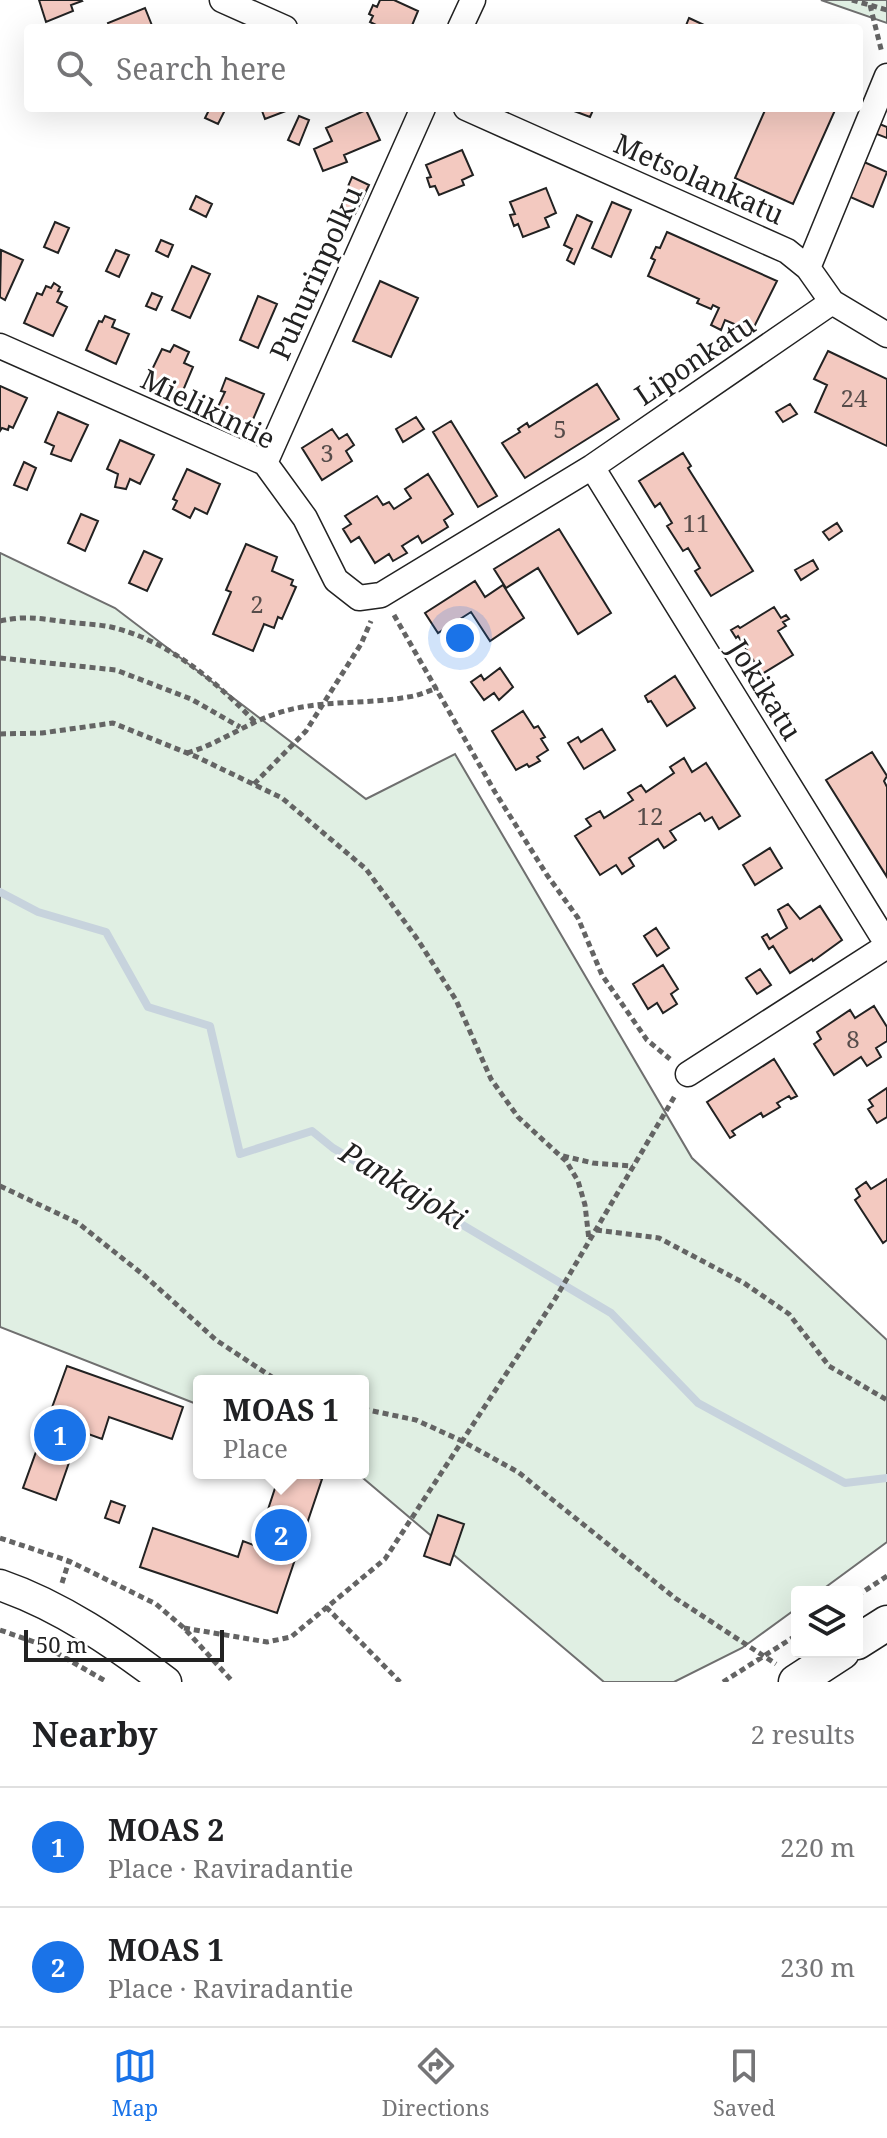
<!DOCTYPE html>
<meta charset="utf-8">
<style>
body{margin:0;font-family:"Noto Serif",serif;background:#f2f2f2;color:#202124}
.controls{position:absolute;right:24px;bottom:24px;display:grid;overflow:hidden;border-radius:8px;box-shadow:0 8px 32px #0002}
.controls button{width:72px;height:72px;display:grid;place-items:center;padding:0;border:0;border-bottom:2px solid #e0e0e0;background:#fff;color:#202124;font:40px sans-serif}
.scale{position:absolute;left:24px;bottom:20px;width:200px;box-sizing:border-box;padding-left:8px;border:4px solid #222;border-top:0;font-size:22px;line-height:28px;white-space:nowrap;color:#222;-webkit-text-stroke:6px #fff;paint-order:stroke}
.you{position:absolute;left:460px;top:638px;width:28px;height:28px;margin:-20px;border:6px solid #fff;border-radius:50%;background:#1a73e8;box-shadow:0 0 0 12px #1a73e833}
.badge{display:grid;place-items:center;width:52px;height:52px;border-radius:50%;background:#1a73e8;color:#fff;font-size:26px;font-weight:700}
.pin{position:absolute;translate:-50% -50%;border:4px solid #fff;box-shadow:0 2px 8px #0006}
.popup{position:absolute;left:193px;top:1375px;width:176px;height:104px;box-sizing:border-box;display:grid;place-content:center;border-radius:8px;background:#fff;filter:drop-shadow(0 2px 6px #0005);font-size:26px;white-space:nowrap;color:#757577}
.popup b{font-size:30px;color:#202124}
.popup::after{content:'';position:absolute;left:50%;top:100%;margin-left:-16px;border:16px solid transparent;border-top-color:#fff}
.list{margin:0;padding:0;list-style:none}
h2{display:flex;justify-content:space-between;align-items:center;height:104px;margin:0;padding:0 32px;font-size:34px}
h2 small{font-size:26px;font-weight:400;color:#757577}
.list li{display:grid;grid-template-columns:52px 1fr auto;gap:24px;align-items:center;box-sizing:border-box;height:120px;padding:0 32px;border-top:2px solid #e0e0e0}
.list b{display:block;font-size:30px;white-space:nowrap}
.list p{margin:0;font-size:26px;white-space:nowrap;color:#757577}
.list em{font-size:26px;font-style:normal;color:#757577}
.icon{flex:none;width:44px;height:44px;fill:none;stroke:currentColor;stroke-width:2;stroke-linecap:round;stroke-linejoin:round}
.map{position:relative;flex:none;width:887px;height:1682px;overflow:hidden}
.search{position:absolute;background:#fff;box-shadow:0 8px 32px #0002;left:24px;right:24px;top:24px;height:88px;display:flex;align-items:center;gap:20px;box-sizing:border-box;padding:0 28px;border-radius:8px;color:#757577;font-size:30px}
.sheet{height:344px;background:#fff}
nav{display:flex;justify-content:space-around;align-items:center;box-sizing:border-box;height:112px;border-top:2px solid #e0e0e0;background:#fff;font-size:22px;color:#757577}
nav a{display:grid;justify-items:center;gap:4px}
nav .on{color:#1a73e8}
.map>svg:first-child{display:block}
.green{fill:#e0efe3;stroke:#6f6f6f;stroke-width:2}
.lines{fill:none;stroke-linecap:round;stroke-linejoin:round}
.stream{stroke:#c7d3dd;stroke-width:8}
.building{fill:#f3c9c0;stroke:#222;stroke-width:2}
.minor-casing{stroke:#222;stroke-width:27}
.tertiary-casing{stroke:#222;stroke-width:33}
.secondary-casing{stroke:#222;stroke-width:37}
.path{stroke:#646464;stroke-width:5;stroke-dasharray:6 4;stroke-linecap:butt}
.minor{stroke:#fff;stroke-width:24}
.tertiary{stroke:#fff;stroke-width:30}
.secondary{stroke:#fff;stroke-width:34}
.labels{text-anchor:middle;stroke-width:6;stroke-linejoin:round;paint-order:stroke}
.number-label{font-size:24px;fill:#564c4a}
.street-label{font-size:28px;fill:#222;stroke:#fff}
.water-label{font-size:30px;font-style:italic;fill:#222;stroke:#fff}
</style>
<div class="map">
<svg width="887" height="1682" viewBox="0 0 887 1682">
<rect width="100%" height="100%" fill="#fff"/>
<!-- green -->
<path class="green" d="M821 0H887V23Z
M0 553 115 608 366 799 455 754 692 1158 887 1340V1542L819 1592H797V1608L742 1648 674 1682H604L357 1473H363V1381H199V1405L0 1327Z"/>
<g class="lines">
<!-- stream -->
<path class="stream" d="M0 892 38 912 106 932 148 1007 210 1026 240 1154 312 1131 333 1148 611 1313 698 1403 845 1483 887 1478"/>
</g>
<!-- building -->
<path class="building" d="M39 0H81L82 1 71 5 73 11 46 22Z
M380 0H394L418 11 411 28H382L370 22 373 16 369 14 373 5 377 7Z
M145 8 153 28H110L108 23Z
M689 18 704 25 702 28H685Z
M210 108H226L218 124 205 118Z
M261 108H291V109L265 119Z
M566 108H594L590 117Z
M766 108H836L793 204 735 178Z
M366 110 380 140 344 155 347 162 323 171 314 149 332 141 326 128Z
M299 116 309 120 299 145 288 140Z
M877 123 887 127V138L874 133Z
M462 150 473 175 462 180 464 185 439 195 435 186 430 187 427 178 431 177 426 165Z
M864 162 887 172 873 207 848 196Z
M352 177 369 185 355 214 339 207Z
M546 188 556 213 545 218 549 227 523 237 518 224 514 226 510 215 515 214 510 202Z
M196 196 212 204 206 217 190 209Z
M612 202 631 210 611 257 592 248Z
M577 215 592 222 574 264 567 260 572 249 564 245Z
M55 222 69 228 58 253 44 247Z
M667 232 777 281 750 335 737 329 739 326 725 320 721 330 711 325 719 308 713 305 711 309 697 303 699 299 648 276 655 260 651 258 656 247 660 248Z
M161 240 173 245 168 257 156 251Z
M1 250 23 260 5 300 0 297Z
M116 250 129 255 119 277 106 271Z
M192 266 210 274 190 318 172 310Z
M380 281 418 298 391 357 353 341Z
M54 283 60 287 58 291 62 292 57 302 67 307 53 336 24 323 37 293 42 295 46 286 51 288Z
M152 293 162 297 156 310 146 306Z
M258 296 277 304 258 348 240 340Z
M105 316 115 320 112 327 129 334 116 364 86 350 99 321 102 322Z
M174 345 189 352 184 363 193 367 182 393 148 378 162 349 170 352Z
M828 351 887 379V446L815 412 827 385 814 379Z
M226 378 264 394 251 424 217 409 225 392 221 391Z
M597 384 619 419 525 478 502 443 520 432 518 429 527 423 529 427Z
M0 386 27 398 13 428 9 426 8 430 2 428 0 431Z
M790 404 797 414 783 422 776 412Z
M58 412 88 425 71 461 51 454 54 446 45 442Z
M416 417 424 429 403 442 396 429Z
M451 421 497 496 478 507 433 432Z
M332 429 339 439 347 434 354 445 346 451 352 461 322 480 302 448Z
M120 440 154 455 140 484 130 479 126 489 115 487 118 474 107 469Z
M683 453 691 466 688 468 753 571 711 596 695 571 700 568 688 548 683 551 667 526 672 523 660 503 655 507 639 481Z
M24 462 36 468 27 490 14 485Z
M187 469 220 484 207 514 195 508 190 518 173 509 177 501 173 499Z
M428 474 453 514 444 520 448 527 422 543 418 536 402 546 407 553 393 561 389 554 375 563 359 537 351 542 343 529 351 524 345 516 377 496 383 505 389 502 394 509 411 498 405 489Z
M81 514 98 521 85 551 68 543Z
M837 523 842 531 829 540 823 532Z
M559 529 611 613 578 634 538 568 506 588 494 569Z
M246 544 277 557 272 571 293 580 291 585 296 587 282 619 278 617 274 628 264 624 253 651 213 634 231 592 226 590Z
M144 551 162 559 147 591 129 583Z
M813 560 818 569 801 580 795 570Z
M475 581 485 597 503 585 524 618 490 641 471 612 438 633 425 613Z
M774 607 781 618 786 615 789 619 783 622 786 626 778 631 793 655 762 674 738 636 736 638 731 630 738 626 740 628Z
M500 668 513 687 499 700 494 693 484 700 471 682 481 675 484 680Z
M675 676 695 708 667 726 651 701 648 702 645 696Z
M523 711 534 728 538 726 545 737 541 739 548 750 537 757 540 761 529 767 527 764 516 770 492 731Z
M602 729 615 750 584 769 568 743 578 737 581 742Z
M872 752 887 776 884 781 887 787V877L826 780Z
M684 758 692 772 706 763 740 816 719 829 712 817 705 821 700 813 670 831 676 840 664 848 658 839 629 858 634 866 622 874 616 865 600 875 575 836 591 826 586 819 600 811 604 818 633 800 628 793 641 785 646 792 674 773 670 767Z
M770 848 782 868 755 885 743 865Z
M788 904 800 919 820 906 842 940 813 961 812 959 790 973 773 946 769 949 762 937 767 934 770 939 787 928 778 910Z
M656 928 669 948 657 956 644 936Z
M663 965 678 989 671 994 677 1004 663 1013 657 1003 648 1009 633 984Z
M760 969 771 985 757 994 746 978Z
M874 1006 887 1027V1041L876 1048 881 1057 867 1066 861 1057 834 1075 814 1044 821 1039 817 1032 850 1010 855 1018Z
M774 1059 797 1096 791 1099 789 1096 777 1103 780 1107 763 1117 761 1113 732 1131 735 1135 730 1138 707 1102Z
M887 1088V1117L877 1123 868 1109 873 1106 869 1100Z
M887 1179V1240L883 1243 855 1200 860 1196 856 1189 866 1182 871 1189Z
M67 1366 183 1407 172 1439 109 1417 102 1439 80 1431 56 1500 23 1488Z
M280 1473H305L322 1479 277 1613 140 1567 153 1528 238 1557 243 1541 256 1546Z
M111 1501 125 1506 119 1523 105 1518Z
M438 1515 464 1524 450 1565 424 1556Z"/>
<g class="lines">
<defs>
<path id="minor" d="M222 0 285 28
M460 28 473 0
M466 108 787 251 808 268 832 302 887 335
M808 268 887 76
M0 346 265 463 305 518 336 580 359 598 381 595 592 467 832 302
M265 463 423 108
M592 467 887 944
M688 1074 887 946"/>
<path id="tertiary" d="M0 1585C61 1606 116 1644 166 1682"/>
<path id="secondary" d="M857 1642 887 1623
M796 1682 842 1652"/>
</defs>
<!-- minor casing -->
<use href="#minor" class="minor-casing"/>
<!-- tertiary casing -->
<use href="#tertiary" class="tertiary-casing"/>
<!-- secondary casing -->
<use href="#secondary" class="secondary-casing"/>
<!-- path -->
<path class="path" d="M852 0 887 10
M870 5 882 53
M394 615 495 792 547 875 578 918 602 975 647 1040 670 1059
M0 621C28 615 40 619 67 622 82 624 97 624 111 627 167 640 216 681 255 722
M0 658 116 670 191 699 240 727
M0 734 42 733 113 723 197 757 282 798 366 869 418 940 456 1000 491 1079 518 1117 566 1161 578 1181 585 1205 589 1240
M187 753C219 744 246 723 278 713 321 699 364 705 408 697 418 696 428 691 438 688
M254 784 306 731 361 644 371 621
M563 1156 593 1163 633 1166
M0 1186 78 1223 146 1277 216 1340 278 1381
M596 1230 659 1238 744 1283 789 1314 829 1366 887 1400
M363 1409 416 1420 462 1441 518 1472 675 1598 776 1664
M0 1538 69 1561 156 1604 184 1628 233 1682
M62 1583 69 1561
M857 1596 887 1576
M326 1607 400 1682
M184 1628 267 1642 291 1637 385 1559 555 1299 676 1094
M0 1630 43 1645 107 1682
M723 1682 797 1635"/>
<!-- minor -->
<use href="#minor" class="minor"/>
<!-- tertiary -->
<use href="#tertiary" class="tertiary"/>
<!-- secondary -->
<use href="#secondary" class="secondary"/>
</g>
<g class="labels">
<!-- number labels -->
<g class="number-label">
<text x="854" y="407">24</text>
<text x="560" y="438">5</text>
<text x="327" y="462">3</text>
<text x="696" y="532">11</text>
<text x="257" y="613">2</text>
<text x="650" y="825">12</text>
<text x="853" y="1048">8</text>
</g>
<!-- street labels -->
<g class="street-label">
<text transform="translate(699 179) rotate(24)" y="10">Metsolankatu</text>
<text transform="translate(316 273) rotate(-66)" y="10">Puhurinpolku</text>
<text transform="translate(695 360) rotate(-34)" y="10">Liponkatu</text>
<text transform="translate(208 409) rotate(26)" y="10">Mielikintie</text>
<text transform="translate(765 690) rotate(58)" y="10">Jokikatu</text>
</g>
<!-- water labels -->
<g class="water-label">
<text transform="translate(403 1186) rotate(31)" y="10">Pankajoki</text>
</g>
</g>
</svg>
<div class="controls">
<button><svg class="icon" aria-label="layers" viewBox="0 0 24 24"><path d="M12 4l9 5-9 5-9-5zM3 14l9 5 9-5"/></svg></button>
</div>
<div class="scale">50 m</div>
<div class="you"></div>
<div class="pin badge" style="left:60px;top:1435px">1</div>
<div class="pin badge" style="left:281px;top:1535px">2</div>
<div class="popup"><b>MOAS 1</b>Place</div>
<div class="search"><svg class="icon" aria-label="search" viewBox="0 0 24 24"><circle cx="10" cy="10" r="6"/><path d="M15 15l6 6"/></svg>Search here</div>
</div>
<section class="sheet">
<h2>Nearby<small>2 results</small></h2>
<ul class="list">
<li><span class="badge">1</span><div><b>MOAS 2</b><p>Place · Raviradantie</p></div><em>220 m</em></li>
<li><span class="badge">2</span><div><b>MOAS 1</b><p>Place · Raviradantie</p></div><em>230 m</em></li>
</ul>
</section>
<nav>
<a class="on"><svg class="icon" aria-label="map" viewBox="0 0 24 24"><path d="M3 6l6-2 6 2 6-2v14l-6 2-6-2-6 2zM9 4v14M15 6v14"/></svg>Map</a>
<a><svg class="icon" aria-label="directions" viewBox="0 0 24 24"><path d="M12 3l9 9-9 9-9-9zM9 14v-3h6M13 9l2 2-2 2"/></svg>Directions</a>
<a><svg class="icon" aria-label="saved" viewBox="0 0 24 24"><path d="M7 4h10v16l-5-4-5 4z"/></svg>Saved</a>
</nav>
